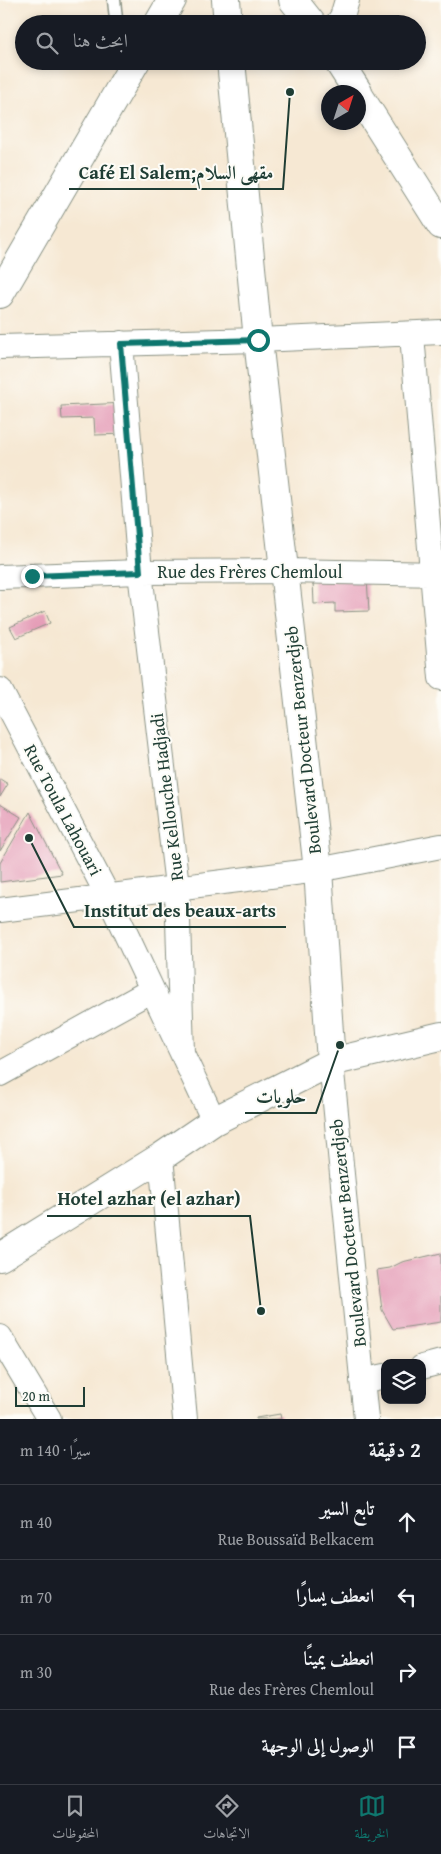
<!DOCTYPE html>
<html lang="ar">
<meta charset="utf-8">
<style>
body{margin:0;font-family:"Gentium Book Plus",Amiri,serif;background:#20242c;color:#f1f3f6;direction:rtl}
.controls{position:absolute;right:15px;bottom:15px;display:grid;overflow:hidden;border-radius:10px;box-shadow:0 2px 8px #0003}
.controls button{width:45px;height:45px;display:grid;place-items:center;padding:0;border:0;border-bottom:1px solid #363941;background:#171b24;color:#f1f3f6;font:25px sans-serif}
.compass{position:absolute;left:321px;top:85px;width:45px;height:45px;border-radius:50%;background:#171b24;box-shadow:0 2px 8px #0003;rotate:39deg}
.scale{position:absolute;left:15px;bottom:12px;width:70px;box-sizing:border-box;padding-left:5px;border:2px solid #1f3d34;border-top:0;font-size:14px;line-height:18px;white-space:nowrap;color:#1f3d34;-webkit-text-stroke:4px #fdfcf7;paint-order:stroke}
.stop{position:absolute;width:15px;height:15px;margin:-11px;border:4px solid #0f766e;border-radius:50%;background:#fff}
.stop.end{background:#0f766e;border-color:#fff;box-shadow:0 1px 5px #0008}
.list{margin:0;padding:0;list-style:none}
h2{display:flex;justify-content:space-between;align-items:center;height:65px;margin:0;padding:0 20px;font-size:21px}
h2 small{font-size:16px;font-weight:400;color:#9ea1a6}
.list li{display:grid;grid-template-columns:32px 1fr auto;gap:15px;align-items:center;box-sizing:border-box;height:75px;padding:0 20px;border-top:1px solid #363941}
.list b{display:block;font-size:19px;white-space:nowrap}
.list p{margin:0;font-size:16px;white-space:nowrap;color:#9ea1a6}
.list em{font-size:16px;font-style:normal;color:#9ea1a6}
.icon{flex:none;width:28px;height:28px;fill:none;stroke:currentColor;stroke-width:2;stroke-linecap:round;stroke-linejoin:round}
.map{position:relative;flex:none;width:441px;height:1419px;overflow:hidden;direction:ltr}
.search{position:absolute;background:#171b24;box-shadow:0 2px 8px #0003;left:15px;right:15px;top:15px;height:55px;display:flex;align-items:center;gap:12px;box-sizing:border-box;padding:0 18px;border-radius:28px;color:#9ea1a6;font-size:19px}
.sheet{height:365px;background:#171b24}
nav{display:flex;justify-content:space-around;align-items:center;box-sizing:border-box;height:70px;border-top:1px solid #363941;background:#171b24;font-size:14px;color:#9ea1a6}
nav a{display:grid;justify-items:center;gap:2px}
nav .on{color:#0f766e}
.map>svg:first-child{display:block}
.building{fill:#e59eb8}
.lines{fill:none;stroke-linecap:round;stroke-linejoin:round}
.lane-casing{stroke:#8a9284;stroke-width:15}
.street-casing{stroke:#8a9284;stroke-width:26}
.secondary-casing{stroke:#8a9284;stroke-width:30}
.lane{stroke:#fff;stroke-width:12}
.street{stroke:#fff;stroke-width:24}
.secondary{stroke:#fff;stroke-width:28}
.route{stroke:#0f766e;stroke-width:6}
.labels{text-anchor:middle;stroke-width:4;stroke-linejoin:round;paint-order:stroke}
.street-label{font-size:18px;fill:#1f3d34;stroke:#fdfcf7}
.leader{fill:none;stroke:#1f3d34;stroke-width:2}
.callout-dot{fill:#1f3d34;stroke:#fdfcf7;stroke-width:2}
.callout-label{font-size:19px;text-anchor:middle;font-weight:bold;fill:#1f3d34;stroke:#fdfcf7;stroke-width:4;stroke-linejoin:round;paint-order:stroke}
</style>
<div class="map">
<svg width="441" height="1419" viewBox="0 0 441 1419">
<rect width="100%" height="100%" fill="#fdfcf7"/>
<filter id="ink" filterUnits="userSpaceOnUse"><feTurbulence type="fractalNoise" baseFrequency=".02" numOctaves="2"/><feDisplacementMap in="SourceGraphic" scale="10" xChannelSelector="R" yChannelSelector="G"/><feConvolveMatrix kernelMatrix="1 2 1 2 8 2 1 2 1" color-interpolation-filters="sRGB"/></filter>
<filter id="wash" filterUnits="userSpaceOnUse"><feTurbulence type="fractalNoise" baseFrequency=".0096" numOctaves="4" result="noise"/><feDisplacementMap in="SourceGraphic" scale="20" xChannelSelector="R" yChannelSelector="G"/><feGaussianBlur stdDeviation="1.12" result="paint"/><feColorMatrix in="noise" values="0 0 0 0 0 0 0 0 0 0 0 0 0 0 0 0 0 1.4 0 .05"/><feComposite in="paint" operator="in"/></filter>
<g filter="url(#wash)">
<rect width="100%" height="100%" fill="#f6e8d3"/>
<g id="blocks">
<!-- building -->
<path class="building" d="M125 403 126 434 95 435 94 418 62 419 61 406Z
M367 578 369 611 335 612V603L314 604 313 581Z
M45 611 50 623 16 638 10 627Z
M0 779 8 784 0 797Z
M0 804 21 817 0 851Z
M30 812 62 874 0 882V863Z
M441 1253V1322L393 1329 382 1310 377 1270 390 1268 402 1262Z
M280 1414 281 1419H256V1418Z"/>
</g>
</g>
<g filter="url(#ink)">
<use href="#blocks" fill-opacity="0" stroke="#8a9284" stroke-width="1"/>
<g class="lines">
<defs>
<path id="lane" d="M114 0 116 19 119 24"/>
<path id="street" d="M337 24 342 17 347 0
M412 335 441 678
M121 343 140 572 177 886 182 1053
M0 347 258 340 441 332
M0 577 140 572 285 571 441 574
M0 690 108 896 214 1121
M0 910 318 870 441 846
M331 1062 366 1419
M0 1074 152 990
M161 1157 185 1419
M0 1337 49 1419
M422 1367 441 1362
M362 1381 385 1376"/>
<path id="secondary" d="M226 0 228 24
M293 0 312 24
M158 24 172 0
M231 61 258 340 318 870 331 1062
M338 61 358 92
M358 94 441 225
M0 294 136 61
M0 1257 161 1157 214 1121 331 1062 441 1036"/>
</defs>
<!-- lane casing -->
<use href="#lane" class="lane-casing"/>
<!-- street casing -->
<use href="#street" class="street-casing"/>
<!-- secondary casing -->
<use href="#secondary" class="secondary-casing"/>
<!-- lane -->
<use href="#lane" class="lane"/>
<!-- street -->
<use href="#street" class="street"/>
<!-- secondary -->
<use href="#secondary" class="secondary"/>
</g>
</g>
<g class="lines" filter="url(#ink)">
<!-- route -->
<path class="route" d="M32 576 140 572 121 344 258 340"/>
</g>
<g class="labels">
<!-- street labels -->
<g class="street-label">
<text x="250" y="578">Rue des Frères Chemloul</text>
<text transform="translate(303 740) rotate(-96)" y="6">Boulevard Docteur Benzerdjeb</text>
<text transform="translate(167 797) rotate(-97)" y="6">Rue Kellouche Hadjadi</text>
<text transform="translate(63 810) rotate(62)" y="6">Rue Toula Lahouari</text>
<text transform="translate(348 1233) rotate(-96)" y="6">Boulevard Docteur Benzerdjeb</text>
</g>
</g>
<!-- callouts -->
<path class="leader" d="M290 92L283 189H69M29 838L74 927H286M340 1045L316 1113H245M261 1311L250 1216H47"/>
<g class="callout-dot">
<circle cx="290" cy="92" r="5"/>
<circle cx="29" cy="838" r="5"/>
<circle cx="340" cy="1045" r="5"/>
<circle cx="261" cy="1311" r="5"/>
</g>
<g class="callout-label">
<text x="176" y="179">Café El Salem;مقهى السلام</text>
<text x="180" y="917">Institut des beaux-arts</text>
<text x="281" y="1103">حلويات</text>
<text x="149" y="1205">Hotel azhar (el azhar)</text>
</g>
</svg>
<div class="controls">
<button><svg class="icon" aria-label="layers" viewBox="0 0 24 24"><path d="M12 4l9 5-9 5-9-5zM3 14l9 5 9-5"/></svg></button>
</div>
<svg class="compass" viewBox="-18 -18 36 36"><path d="M0-13l5 13h-10z" fill="#e53935"/><path d="M0 13l5-13h-10z" fill="#9ea1a6"/></svg>
<div class="scale">20 m</div>
<div class="stop" style="left:258px;top:340px"></div>
<div class="stop end" style="left:32px;top:576px"></div>
<div class="search"><svg class="icon" aria-label="search" viewBox="0 0 24 24"><circle cx="10" cy="10" r="6"/><path d="M15 15l6 6"/></svg>ابحث هنا</div>
</div>
<section class="sheet">
<h2>2 دقيقة<small>سيرًا · 140 m</small></h2>
<ul class="list">
<li><svg class="icon" aria-label="ahead" viewBox="0 0 24 24"><path d="M12 20V5M6 11l6-6 6 6"/></svg><div><b>تابع السير</b><p>Rue Boussaïd Belkacem</p></div><em>40 m</em></li>
<li><svg class="icon" aria-label="left" viewBox="0 0 24 24"><path d="M17 20v-9H6M10 6l-5 5 5 5"/></svg><div><b>انعطف يسارًا</b></div><em>70 m</em></li>
<li><svg class="icon" aria-label="right" viewBox="0 0 24 24"><path d="M7 20v-9h11M14 6l5 5-5 5"/></svg><div><b>انعطف يمينًا</b><p>Rue des Frères Chemloul</p></div><em>30 m</em></li>
<li><svg class="icon" aria-label="arrive" viewBox="0 0 24 24"><path d="M6 21V4h12l-3 4 3 4H6"/></svg><div><b>الوصول إلى الوجهة</b></div></li>
</ul>
</section>
<nav>
<a class="on"><svg class="icon" aria-label="map" viewBox="0 0 24 24"><path d="M3 6l6-2 6 2 6-2v14l-6 2-6-2-6 2zM9 4v14M15 6v14"/></svg>الخريطة</a>
<a><svg class="icon" aria-label="directions" viewBox="0 0 24 24"><path d="M12 3l9 9-9 9-9-9zM9 14v-3h6M13 9l2 2-2 2"/></svg>الاتجاهات</a>
<a><svg class="icon" aria-label="saved" viewBox="0 0 24 24"><path d="M7 4h10v16l-5-4-5 4z"/></svg>المحفوظات</a>
</nav>
